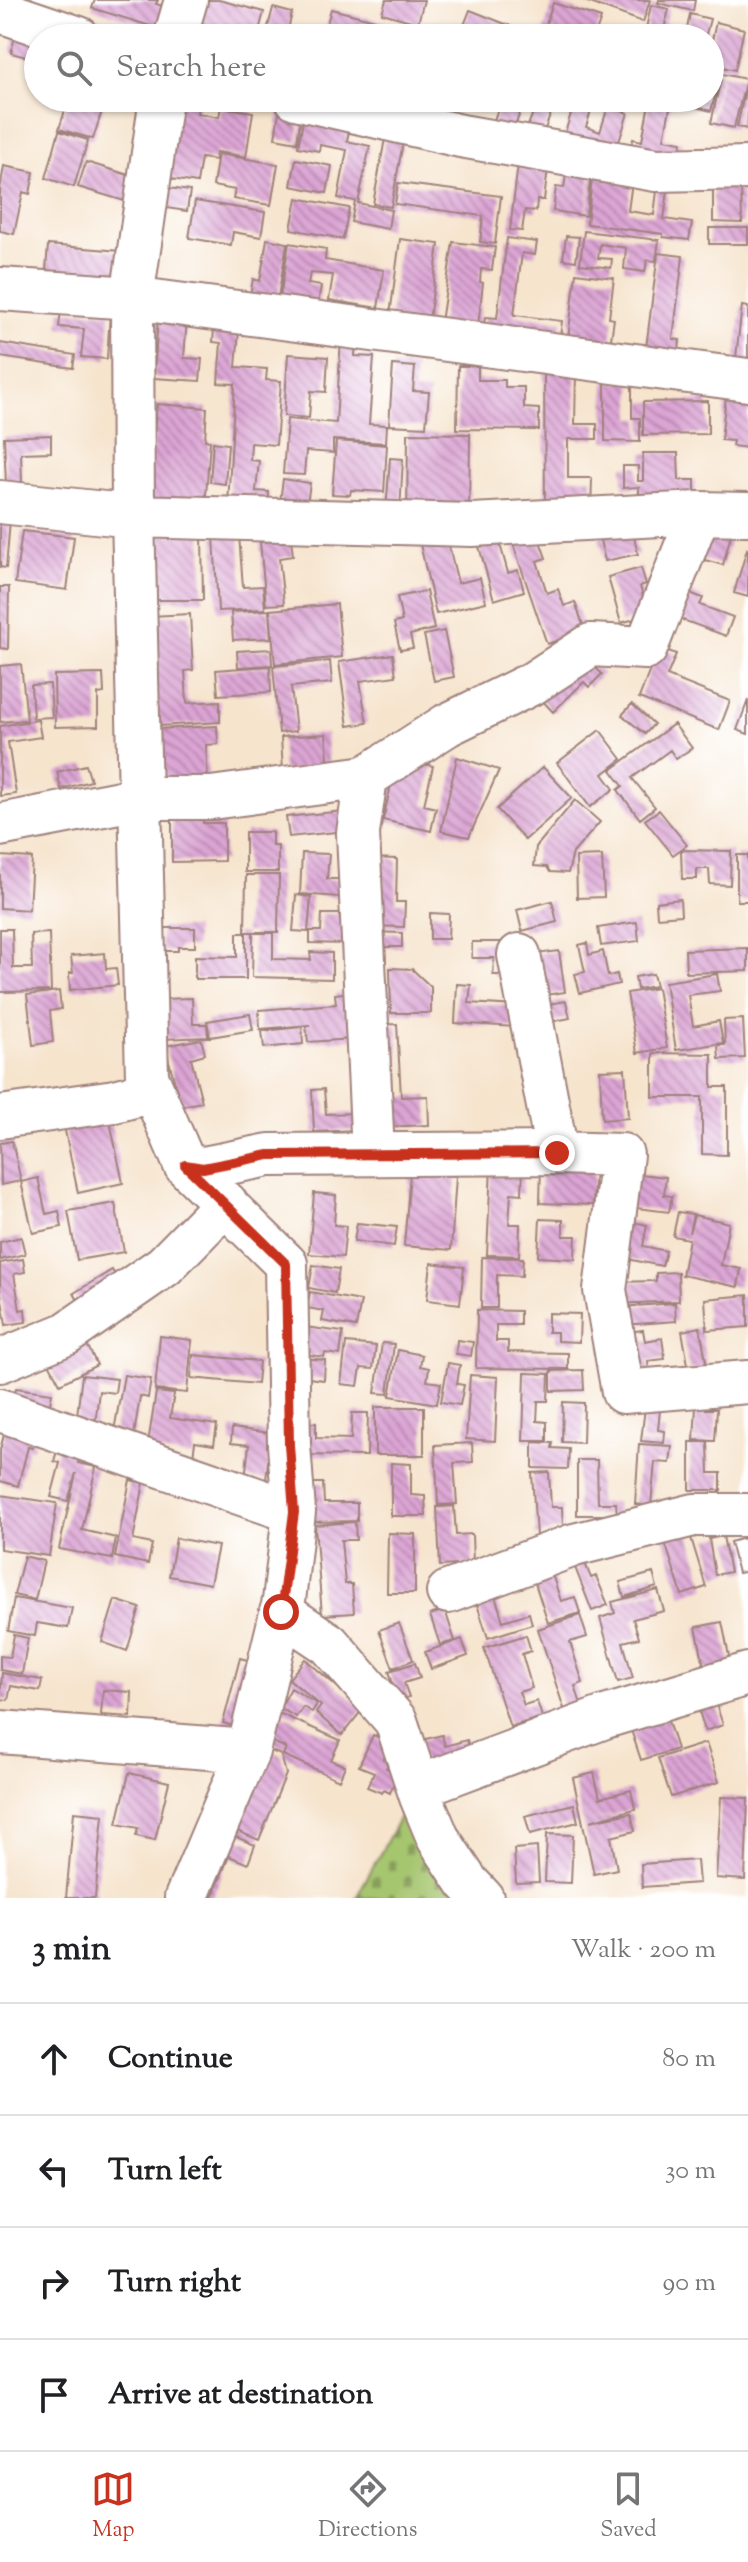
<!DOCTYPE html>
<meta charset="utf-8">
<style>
body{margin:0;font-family:"Sorts Mill Goudy",serif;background:#f2f2f2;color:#202124}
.stop{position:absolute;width:24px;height:24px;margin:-18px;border:6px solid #c8321e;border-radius:50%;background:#fff}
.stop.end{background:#c8321e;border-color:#fff;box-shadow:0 2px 8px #0008}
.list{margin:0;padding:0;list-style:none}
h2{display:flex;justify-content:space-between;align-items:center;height:104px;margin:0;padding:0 32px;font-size:34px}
h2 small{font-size:26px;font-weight:400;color:#757577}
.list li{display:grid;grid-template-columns:52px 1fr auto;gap:24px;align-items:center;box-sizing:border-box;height:112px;padding:0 32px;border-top:2px solid #e0e0e0}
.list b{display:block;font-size:30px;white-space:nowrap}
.list em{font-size:26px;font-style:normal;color:#757577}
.icon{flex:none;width:44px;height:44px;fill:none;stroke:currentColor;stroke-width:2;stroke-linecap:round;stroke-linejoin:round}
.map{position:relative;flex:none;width:748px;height:1898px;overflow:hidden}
.search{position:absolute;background:#fff;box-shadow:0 2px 6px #0004;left:24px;right:24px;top:24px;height:88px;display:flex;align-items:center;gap:20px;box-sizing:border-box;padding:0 28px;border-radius:44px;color:#757577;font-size:30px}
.sheet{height:552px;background:#fff}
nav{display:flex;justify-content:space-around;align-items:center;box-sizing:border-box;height:112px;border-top:2px solid #e0e0e0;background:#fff;font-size:22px;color:#757577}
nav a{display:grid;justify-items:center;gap:4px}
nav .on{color:#c8321e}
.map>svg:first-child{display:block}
.cemetery{fill:url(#cemetery-stones);stroke:#78724c;stroke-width:2}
.building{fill:url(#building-back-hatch)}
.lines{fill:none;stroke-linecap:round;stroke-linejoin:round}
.minor-casing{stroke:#a0827c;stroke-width:46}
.minor{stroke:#fff;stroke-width:42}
.route{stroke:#c8321e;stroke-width:10}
</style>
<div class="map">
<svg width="748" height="1898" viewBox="0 0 748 1898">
<defs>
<pattern id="cemetery-stones" width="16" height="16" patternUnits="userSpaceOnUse" patternTransform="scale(2)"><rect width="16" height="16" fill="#a5c56e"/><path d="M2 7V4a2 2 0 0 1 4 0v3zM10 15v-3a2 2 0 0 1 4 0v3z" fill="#889f5b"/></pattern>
<pattern id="building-back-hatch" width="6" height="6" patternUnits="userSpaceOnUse" patternTransform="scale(2)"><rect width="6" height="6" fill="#dba4d4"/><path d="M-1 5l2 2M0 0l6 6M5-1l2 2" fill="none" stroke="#b485ac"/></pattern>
</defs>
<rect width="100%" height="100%" fill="#fff"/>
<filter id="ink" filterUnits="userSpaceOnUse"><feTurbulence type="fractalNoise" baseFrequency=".0125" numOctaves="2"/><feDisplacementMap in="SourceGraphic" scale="16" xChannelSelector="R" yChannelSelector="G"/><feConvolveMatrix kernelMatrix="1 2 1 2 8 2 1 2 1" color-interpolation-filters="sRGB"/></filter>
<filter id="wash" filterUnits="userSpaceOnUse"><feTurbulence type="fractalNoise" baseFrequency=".006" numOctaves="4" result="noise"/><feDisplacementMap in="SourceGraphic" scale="32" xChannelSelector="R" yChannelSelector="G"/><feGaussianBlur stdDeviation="1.8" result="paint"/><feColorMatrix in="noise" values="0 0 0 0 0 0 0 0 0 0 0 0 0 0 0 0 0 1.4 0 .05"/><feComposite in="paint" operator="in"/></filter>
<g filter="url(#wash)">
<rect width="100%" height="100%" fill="#f6e4cd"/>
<!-- cemetery -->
<path class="cemetery" d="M407 1804 515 1898H356Z"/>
<g id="blocks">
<!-- building -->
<path class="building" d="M95 0H158L156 4 166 7 160 29 92 8Z
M208 0H219L264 12 257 38H198Z
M386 0H424L418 23 382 13Z
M582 0H650L643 22Z
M659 0H695L693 11 658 3Z
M553 3 601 18 594 38H557L543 33Z
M651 5 669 9 662 38H644Z
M273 8 292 13 286 38H265Z
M331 9 395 25 392 38 345 26 342 38H323Z
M470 10 518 29 515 38H490L481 34 479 38H459Z
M690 14 710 19 705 38H685Z
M716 22 744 29 735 70 710 64V49Z
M17 28 38 38V60L11 53Z
M710 70 721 73 711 111 685 104 687 98H710Z
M722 74 746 79 734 128 711 123Z
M747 82H748V129L737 127Z
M69 98H106L93 139 59 129Z
M502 98H525L511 138 490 131Z
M539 98H557L539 144 523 138Z
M576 98H595L586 127 600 132 608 107 628 113 614 158 562 142Z
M650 98H672L664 139 682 142 677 168 629 159 633 139 642 141Z
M177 100 199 103 197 113 219 117 221 107 253 112 246 157 216 152 215 160 201 158 197 183 165 178Z
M280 106 302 109 297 142 275 138Z
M305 111 351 121 347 141 370 146 358 203 391 210 388 229 351 222 355 201 338 198 347 150 320 145 319 151 298 147Z
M59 131 88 140 74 187 46 178Z
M386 133 404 137 391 207 373 204Z
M218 154 278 164 271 205 233 199 235 190 213 186Z
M296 159 332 166 327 193 291 186Z
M86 162 135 177 128 202 78 187Z
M568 162 592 165 586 216 553 211 556 187 564 188Z
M518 164 548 168 544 200H537L536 211 525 210 522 231 510 230Z
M4 166 34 172 30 194 23 192 14 234 0 231V189Z
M593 170 632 182 628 211 654 215 658 183 669 184 664 219 692 223 689 240 663 237V234L587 224Z
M713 182H741L742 223 713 222Z
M398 183 501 196 495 244 480 242 483 216 395 204Z
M169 188 190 191 187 211 166 208Z
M297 198 349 208 343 239 291 229Z
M195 201 265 212 261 237 233 232 231 245 189 238Z
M709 228H748V244H709Z
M584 231 659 240 656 261 647 260 645 272 624 269 626 248 600 244 598 258 612 259 611 268 580 264Z
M566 236 579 237 576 261 563 259Z
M507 238 537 242 535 255 522 253 514 315 562 321 559 345 483 334 485 317 497 318Z
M267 239 287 243 276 310 248 306 253 279 260 281Z
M400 239 439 244 428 328 389 323Z
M453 242 495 247 492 270 481 269 480 282 483 283 477 334 440 329Z
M289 243 326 249 325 260 384 270 378 308 329 300 333 275 310 273 308 284 321 286 316 316 278 310Z
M48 245 120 251 118 287 45 282Z
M658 253 683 256 673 339 680 340 678 360 645 356Z
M576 273 614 278 609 318 614 319 609 353 567 347Z
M742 306 748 307V368L735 366Z
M61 310 110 313 107 359 81 357 84 329 59 327Z
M158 316 187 318 184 358 202 359 200 381 154 378Z
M214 328 239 330 236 367 267 369 266 380 281 381 276 445 251 443 250 460 259 461 256 491 269 492 268 508 228 505 235 384 218 383 221 343 213 342Z
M341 337 356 338 355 356 374 357 369 424 387 425 386 443 333 440V453L306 451 304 475 283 474 287 419 336 423Z
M0 343 75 355 73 368 0 357Z
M288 354 328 357 326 392 311 391 309 418 284 416Z
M393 365 415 367 413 391 429 392 426 427 389 425Z
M458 366H478V380H505V387H524V408L539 409V430L457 429Z
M544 371H576L575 424H597V439H568V478H592L591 512H545Z
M605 382H632V418H640V442L605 441Z
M726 396 748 399V448L732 446 733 441 721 440Z
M708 401V434L643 435V402Z
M157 404 207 408 205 440 210 441 205 508 147 503Z
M408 433 470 434 469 517H407Z
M51 435V452L21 453 22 483 6 484 4 437Z
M336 441 387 445 384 492 351 490 350 495 332 494Z
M213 442 228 444 225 484 210 482Z
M643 453H678L679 480H695V506H639V487L623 488V466H638V481H643Z
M390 458 403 459 400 512 386 511Z
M283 479 310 483 306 512 279 509Z
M0 519 10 520 6 568 0 567Z
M703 526 731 534 723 565 694 557Z
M632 529 638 554 605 561 599 536Z
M22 531 74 537 67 590 15 583Z
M537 533 546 558 537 561 547 593 558 589 564 606 575 602 585 631 547 644 512 541Z
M202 534 203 600H152V535Z
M239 535 243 587 263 586 265 609 218 611 214 536Z
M498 537 508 573 518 570 524 591 494 600 478 543Z
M447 538 458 583 480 578 486 602 436 614 420 544Z
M291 539 293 556 279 558 284 604 266 605 260 542Z
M747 549 748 550V597L734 593Z
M641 568 646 584 640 586 648 615 621 623 608 577Z
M0 587H9L8 649 0 648Z
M682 590 703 598 700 605 733 617 726 636 672 616Z
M426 591 434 629 410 635 413 648 400 650 394 623 402 621 397 597Z
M337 604 342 657 275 664 270 610Z
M269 610 271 638 233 640 231 612Z
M190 614 193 670 185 671 187 703 220 701V722L159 726 150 616Z
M444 631 454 677 434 681 424 635Z
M659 647 676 654 667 676 730 701 719 730 639 698Z
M271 649 272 665 238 667 237 651Z
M393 654 396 676 360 681 367 723 348 726 339 662Z
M582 654 602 674 589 687 584 682 553 712 539 697Z
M330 661 332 683 291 687 296 731 279 733 273 666Z
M21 664 27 720 0 722V666Z
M270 666 271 692 218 695 216 670Z
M103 674 104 693 98 694V726L55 727 54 675Z
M50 684 52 717 33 718 31 685Z
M748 700V734L737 730Z
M632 704 654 724 645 734 622 715Z
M38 720 41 737 8 742 16 794 0 796V726Z
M674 724 692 748 676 759 670 750 632 778 655 807 640 819 618 790 623 786 611 770Z
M217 726 218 744 206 745 208 780 161 783 158 729Z
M600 730 622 759 603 774 614 789 590 807 557 763Z
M326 734 329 768 283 771 281 737Z
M457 757 499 770 469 837 441 831Z
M397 758 433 766 424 805 436 808 431 831 383 820Z
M86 765 91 781 61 789 57 772Z
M543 767 572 798 525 840 497 809Z
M575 800 600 822 573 853 568 873 550 872 547 867 534 866 536 847Z
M659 810 687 845 673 855 645 820Z
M343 811 345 831 289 837 286 817Z
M172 816H203V823H224V861L172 862Z
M245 832H272V846H278V872H245Z
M681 850 731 851 730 885 710 884 709 869H697V879H682Z
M302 853 329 854 327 879H340L339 897 300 894Z
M737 855H748V901H737Z
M0 856 32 858 29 910 0 908Z
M602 856 604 897 577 898 576 857Z
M371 858 397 859 396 902H405L404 927 369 926Z
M246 875H279L278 932H245Z
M296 895 311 897 308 932 293 931Z
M680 899 681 915 657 917 656 902Z
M552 901 557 922 522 931 517 910Z
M430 913 449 914 448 939H430Z
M322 914H345V944L310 943V931H321Z
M637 922 639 941 601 946 598 928Z
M161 928H195V947H178V951H161Z
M0 929H12L13 968H32L31 934 49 933 51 991 0 992Z
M370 932 402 933V947H370Z
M237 933H246V979H195V956L237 957Z
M253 933H273V959L311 960 310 952 332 953V979L252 977Z
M472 942H507L506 975H493L494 958H472Z
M587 943 589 955 603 951 608 976 617 974 619 984 580 993 575 974 585 972 579 945Z
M748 948V971L686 973 685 950Z
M559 951 565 992 534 997 528 955Z
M105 953 106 969 116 968 118 985 70 990 69 973H73L71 956Z
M390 968 412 969 431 987V1013H391Z
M653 974 656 986 637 989 635 977Z
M717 974 720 991 688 995 693 1026 719 1021 723 1043 676 1050 665 982Z
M457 984 471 985 469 1003 516 1006 515 1027 455 1023Z
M657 988 667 1048 637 1053 627 993Z
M59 991 61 1009 50 1011 53 1042 33 1045 27 995Z
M350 992 353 1039 308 1042 306 1026 310 1025 260 1029 259 1010 336 1004 335 994Z
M192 998 193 1024H207L208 1037 163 1039 162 999Z
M566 1001 570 1018 540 1024 537 1006Z
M250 1014 253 1030 210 1037 207 1021Z
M743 1019 745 1058 719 1059 718 1045H725L724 1020Z
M397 1024 401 1097 428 1096 429 1125 382 1127 375 1025Z
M302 1027 303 1044 264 1048 262 1031Z
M201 1039 205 1054 191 1058 202 1102 181 1106 165 1046Z
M653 1053 712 1054V1087H727V1155L702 1154V1097H653Z
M625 1069 628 1118 602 1120 600 1070Z
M324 1089 326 1114 356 1113 358 1130 314 1132 312 1090Z
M109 1117 123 1183 78 1193 64 1126Z
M12 1141 21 1181 1 1185 0 1143Z
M541 1164 595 1166 593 1205 540 1203Z
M491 1166 523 1167 522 1194 511 1193 509 1224H520L519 1256 487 1255Z
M410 1173 456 1176 451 1250 404 1246Z
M632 1173 666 1177 664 1195 672 1196 669 1212 628 1207Z
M38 1178 46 1214 59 1211 62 1227 33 1233 21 1182Z
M314 1193 336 1195 334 1225 346 1226 343 1257 309 1254Z
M115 1203 124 1252 77 1260 68 1211Z
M678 1212 693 1214 689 1233 694 1215 729 1223 721 1265 741 1269 738 1287 682 1275 689 1239 673 1236Z
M540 1219 563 1220V1236H576L575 1259 538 1257Z
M624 1220 647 1225 643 1246 666 1251 662 1266 617 1257Z
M357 1223 397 1227 394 1246 354 1241Z
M21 1237 25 1254 0 1260V1242Z
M482 1257 523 1258 522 1276 497 1275V1308H481Z
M23 1259 25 1272 14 1274 20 1310 25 1309 26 1322 6 1325 0 1288V1263Z
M431 1263 464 1267 460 1304 427 1300Z
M313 1265 339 1269 335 1293 309 1288Z
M112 1270 121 1286 82 1308 74 1293Z
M678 1272 679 1301 616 1304 615 1282 656 1281V1273Z
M310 1292 361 1301 356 1327 322 1321 324 1311 307 1308Z
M748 1295V1327L707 1330 705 1299Z
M675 1303 676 1321 623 1325 621 1307Z
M477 1310 520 1311V1325H496V1341H508V1352L568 1353V1369L476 1368Z
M548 1313 580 1314 579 1342 557 1341V1332H548Z
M305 1327 343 1332 340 1355 325 1353 324 1357 302 1354Z
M700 1327 707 1367 689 1370 682 1331Z
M643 1330 645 1341 662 1338 665 1359 648 1361 649 1373 628 1376 622 1333Z
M160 1336 192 1340 187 1393 155 1390Z
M84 1338 97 1365 60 1384 46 1358Z
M457 1340 473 1342 471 1356 456 1354Z
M346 1343 376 1346 373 1369 361 1368 358 1386 341 1384Z
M382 1343 394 1344 388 1394 375 1393Z
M398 1350 422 1355 420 1366 429 1368 427 1381 441 1383 437 1404 390 1396Z
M193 1355 259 1361 257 1384 191 1378Z
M303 1358 325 1360 324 1380 301 1377Z
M448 1363 460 1365 457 1384 464 1385 460 1405 441 1402Z
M583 1370 584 1390 551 1391V1371Z
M525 1373 549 1374 548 1401H538L537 1421 547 1422V1441H523Z
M82 1375 117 1379 115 1393 99 1391 95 1425 76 1423Z
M124 1375 151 1379 148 1398 140 1396 134 1435 114 1431Z
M470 1375 498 1377 495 1441 466 1439Z
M16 1388 52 1393 49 1410 13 1405Z
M697 1390H707L706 1409H717L715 1441 694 1440Z
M156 1392 174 1394 170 1418 217 1425 214 1445 195 1442 193 1457 147 1450Z
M646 1399 661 1400 658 1430 665 1431 664 1443 641 1441Z
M563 1402 584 1403 583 1443 562 1442Z
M375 1407H424V1455H375Z
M352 1413H368L367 1456 298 1455 299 1423H316V1438L351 1439Z
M7 1423 37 1431 33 1448 28 1447 18 1486 0 1481V1450Z
M232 1428 271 1433 266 1480 245 1478 249 1445 231 1443Z
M533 1442 553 1443 552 1448 569 1449 568 1469 533 1468Z
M690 1442H708L709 1473H721V1490H690Z
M472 1443 473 1462 454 1463 457 1504 438 1505 435 1445Z
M59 1444 81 1450 78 1463 96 1467 82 1530 116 1538 112 1559 59 1549 76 1473 68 1501 51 1497 60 1463 54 1461Z
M639 1444 672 1446 670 1463 655 1462 651 1506 635 1504Z
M577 1460H597L598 1503H616L617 1515H577Z
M391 1463 411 1464V1495L425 1496 426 1516H391Z
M549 1472 551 1507H562L563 1528 536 1536 532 1473Z
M130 1480 144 1483 133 1540 152 1544 148 1564 115 1557Z
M306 1483H323L324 1503H357V1521L307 1522Z
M0 1495 57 1503 49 1556 0 1549Z
M454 1506 456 1535 472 1534 473 1564 440 1566 437 1507Z
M355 1522 356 1540H341L345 1584H352L354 1613 322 1615 315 1525Z
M688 1528 706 1587 682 1595 663 1536Z
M388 1533 415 1534V1593H387Z
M723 1536 730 1572 715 1575 709 1539Z
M176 1538 218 1546 210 1584 169 1576Z
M744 1538 746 1546 748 1545V1571L738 1573 730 1542Z
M581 1553 591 1578 596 1576 608 1605 592 1611 571 1557Z
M24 1556 44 1561 35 1600 14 1595Z
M549 1565 561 1601 575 1597 580 1613 548 1623 531 1571Z
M653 1573 657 1587 624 1597 620 1582Z
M491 1583 503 1621 529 1613 532 1624 488 1638 472 1589Z
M658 1590 664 1611 633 1619 639 1638 623 1642 633 1678 618 1682 600 1618 615 1613 612 1602Z
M14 1598 72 1608 68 1628 37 1623 35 1636 8 1631Z
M115 1600 140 1608 127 1651 102 1642Z
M445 1610 455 1641 440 1645 430 1615Z
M580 1615 587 1637 570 1642 583 1683 575 1686 585 1716 568 1721 538 1629Z
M722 1622 731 1666 705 1671 696 1627Z
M399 1623 413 1660 393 1668 379 1630Z
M14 1635 28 1638 22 1674 0 1670V1656L10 1657Z
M526 1635 531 1651 522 1654 532 1688 519 1692 524 1705 537 1701 542 1717 510 1727 484 1648Z
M462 1639 468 1656 431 1669 425 1652Z
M240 1658 259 1663 241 1728 223 1723Z
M305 1659 363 1709 342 1735 316 1713 321 1706 289 1679Z
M415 1663 420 1678 404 1683 409 1697 398 1701 389 1671Z
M2 1673 42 1680 40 1691 11 1686 8 1700 0 1699Z
M291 1688 317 1704 312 1712 303 1707 296 1717 280 1708Z
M103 1690 132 1692 131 1717 101 1715Z
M712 1692 723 1725 705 1731 695 1697Z
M276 1712 340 1740 331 1760 345 1766 339 1780 283 1755 286 1748 264 1738Z
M665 1712 677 1749 641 1760 629 1724Z
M373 1735 391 1743 383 1759 389 1762 386 1768 398 1773 390 1793 384 1790 382 1793 367 1787 374 1772 359 1766Z
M442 1735 445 1746 467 1740 472 1758 425 1770 418 1741Z
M706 1743 719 1782 671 1797 658 1758Z
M264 1748 281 1755 286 1774 259 1840 232 1829Z
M129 1773 169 1782 155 1840 136 1836 138 1828 117 1824Z
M594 1773 600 1798 631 1790 635 1809 590 1821 631 1813 635 1831 611 1837 617 1869 594 1874 573 1778Z
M721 1797 748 1798 745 1880 716 1878Z
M574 1804 578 1822 530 1834 525 1816Z
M74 1812 103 1815 95 1898H66Z
M222 1831 255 1845 248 1864 229 1856 212 1898H195Z
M547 1834 573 1835 571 1883 545 1882Z
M537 1847 539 1882 516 1883 514 1849Z
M697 1860 699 1883 642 1887 641 1864Z"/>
</g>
</g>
<g filter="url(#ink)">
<use href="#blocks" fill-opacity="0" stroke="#a0827c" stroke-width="2"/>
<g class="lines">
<defs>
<path id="minor" d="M0 11 79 38
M175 38 186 0
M161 98 132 298 133 516 147 1077 185 1165 286 1264 289 1445 294 1512 284 1601 248 1751 186 1898
M296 98 461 136 656 170 748 168
M0 289 132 298 748 380
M0 502 133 516 472 525 699 513 748 514
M0 825 140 798H211L366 777
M519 955 557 1153
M0 1117 115 1101 153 1091
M373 1154 358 833 366 777 447 725 533 683 591 645 646 648 699 513
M185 1165 203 1168 269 1155 557 1153 622 1155 605 1290 623 1392 748 1382
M0 1361 66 1334 164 1266 226 1203
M0 1410 294 1512
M448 1592 574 1545 694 1515H748
M281 1612 329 1644 396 1721 421 1797 438 1838 467 1882 482 1898
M0 1732 248 1751
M418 1787 605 1717 748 1674"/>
</defs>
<!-- minor casing -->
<use href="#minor" class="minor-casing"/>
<!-- minor -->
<use href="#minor" class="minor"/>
</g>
</g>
<g class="lines" filter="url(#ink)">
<!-- route -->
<path class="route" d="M281 1612 294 1512 289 1445 286 1264 185 1165 203 1168 269 1155 557 1153"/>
</g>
</svg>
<div class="stop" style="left:281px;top:1612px"></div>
<div class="stop end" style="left:557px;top:1153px"></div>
<div class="search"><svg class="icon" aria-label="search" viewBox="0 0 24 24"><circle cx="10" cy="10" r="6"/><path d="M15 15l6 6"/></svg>Search here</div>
</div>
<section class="sheet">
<h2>3 min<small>Walk · 200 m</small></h2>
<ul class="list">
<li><svg class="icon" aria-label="ahead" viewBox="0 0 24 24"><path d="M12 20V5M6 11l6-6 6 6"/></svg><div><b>Continue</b></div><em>80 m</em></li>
<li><svg class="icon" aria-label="left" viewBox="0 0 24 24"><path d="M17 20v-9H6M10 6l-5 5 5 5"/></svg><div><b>Turn left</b></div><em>30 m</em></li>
<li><svg class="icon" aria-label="right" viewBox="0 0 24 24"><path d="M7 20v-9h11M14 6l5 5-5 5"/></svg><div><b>Turn right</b></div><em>90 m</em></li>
<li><svg class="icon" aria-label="arrive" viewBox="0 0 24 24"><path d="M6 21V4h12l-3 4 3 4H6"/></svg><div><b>Arrive at destination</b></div></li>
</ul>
</section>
<nav>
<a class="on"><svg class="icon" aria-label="map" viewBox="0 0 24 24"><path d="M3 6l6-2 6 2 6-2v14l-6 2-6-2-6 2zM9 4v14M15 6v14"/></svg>Map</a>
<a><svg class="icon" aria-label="directions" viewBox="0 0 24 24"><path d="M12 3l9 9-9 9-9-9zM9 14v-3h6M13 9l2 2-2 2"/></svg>Directions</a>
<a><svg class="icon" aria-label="saved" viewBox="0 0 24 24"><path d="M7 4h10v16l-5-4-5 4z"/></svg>Saved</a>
</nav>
